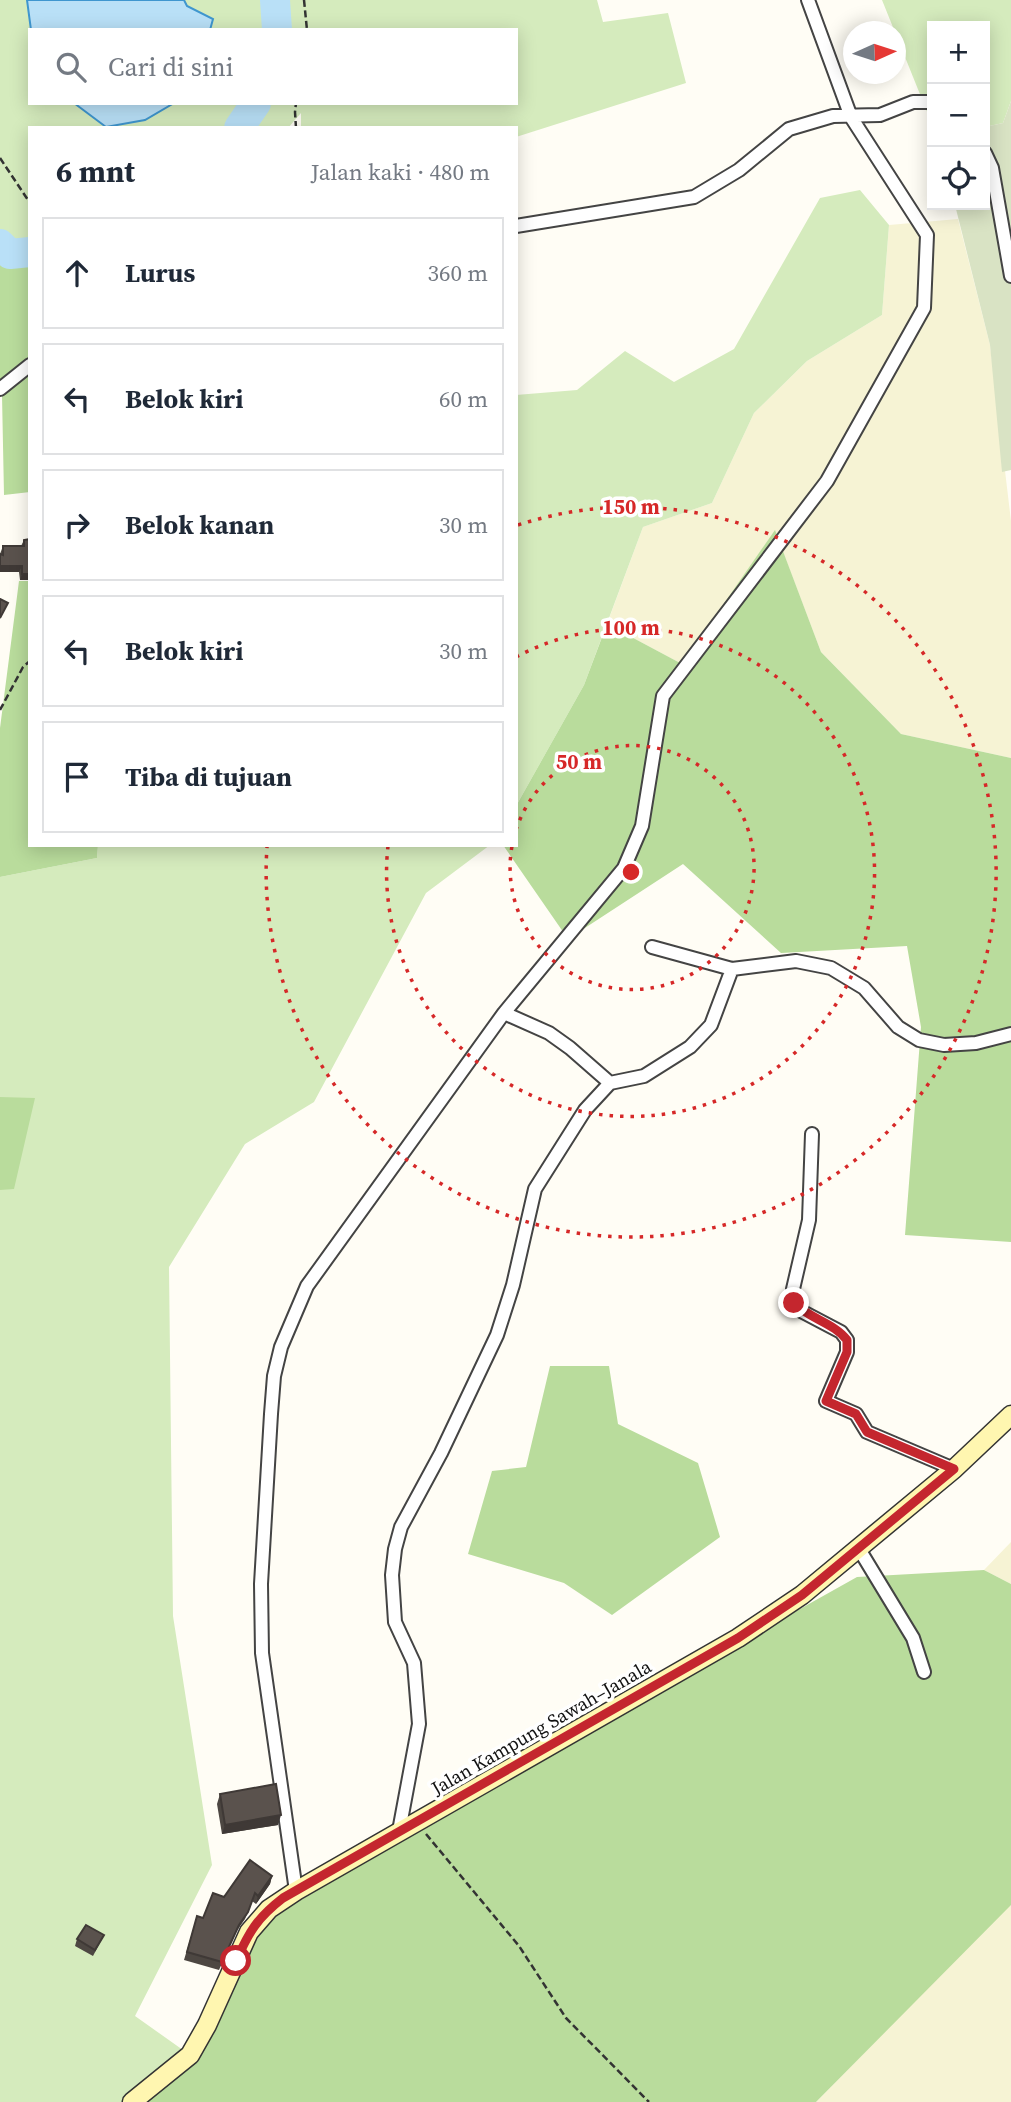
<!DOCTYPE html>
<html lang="id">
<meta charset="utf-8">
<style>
body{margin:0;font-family:"Source Serif 4",serif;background:#f6f6f7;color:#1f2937}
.controls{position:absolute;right:21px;top:21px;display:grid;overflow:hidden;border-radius:0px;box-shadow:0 4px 18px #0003}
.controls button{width:63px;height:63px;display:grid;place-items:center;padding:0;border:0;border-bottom:2px solid #e0e1e3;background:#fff;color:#1f2937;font:35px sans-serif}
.compass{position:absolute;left:843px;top:21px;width:63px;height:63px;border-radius:50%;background:#fff;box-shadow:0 4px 18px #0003;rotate:87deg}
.stop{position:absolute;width:21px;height:21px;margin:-16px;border:5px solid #c4262e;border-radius:50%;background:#fff}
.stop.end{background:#c4262e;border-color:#fff;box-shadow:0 2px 7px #0008}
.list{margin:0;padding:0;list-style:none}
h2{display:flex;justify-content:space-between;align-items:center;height:91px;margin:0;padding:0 28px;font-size:30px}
h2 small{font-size:23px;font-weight:400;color:#747a83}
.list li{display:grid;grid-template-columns:46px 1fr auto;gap:21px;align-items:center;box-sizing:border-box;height:112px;margin:0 14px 14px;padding:0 14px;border:2px solid #e0e1e3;border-radius:0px}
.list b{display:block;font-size:26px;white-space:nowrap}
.list em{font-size:23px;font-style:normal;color:#747a83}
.icon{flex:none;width:38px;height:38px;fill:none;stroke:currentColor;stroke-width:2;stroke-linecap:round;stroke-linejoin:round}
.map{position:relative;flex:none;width:1011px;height:2102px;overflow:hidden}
.search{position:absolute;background:#fff;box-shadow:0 4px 18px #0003;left:28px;top:28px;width:490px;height:77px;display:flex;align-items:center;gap:18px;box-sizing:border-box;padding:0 24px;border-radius:0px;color:#747a83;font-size:26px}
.panel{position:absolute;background:#fff;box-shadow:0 4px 18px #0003;left:28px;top:126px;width:490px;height:721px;border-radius:0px}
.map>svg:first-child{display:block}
.farmland{fill:#f6f3d4}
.green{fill:#d5ebbd;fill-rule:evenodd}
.forest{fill:#b9dc9c}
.cemetery{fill:#d9e3c4}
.water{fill:#b9e0f7;stroke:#3f96cf;stroke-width:2}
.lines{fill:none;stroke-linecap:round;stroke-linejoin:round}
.river{stroke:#b9e0f7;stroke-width:30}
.street-casing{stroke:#444;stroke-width:16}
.secondary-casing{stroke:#333;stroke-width:21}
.path{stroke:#333;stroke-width:2.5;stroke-dasharray:7 3.5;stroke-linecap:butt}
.street{stroke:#fff;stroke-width:12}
.secondary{stroke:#fff6b0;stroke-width:18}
.wall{fill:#4d4742}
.shaded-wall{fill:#3f3936}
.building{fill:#5a524d;stroke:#3f3936;stroke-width:2}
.route{stroke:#c4262e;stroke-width:9}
.ring{fill:none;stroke:#d62828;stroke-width:3.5;stroke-dasharray:3.5 7}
.labels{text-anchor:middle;stroke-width:7;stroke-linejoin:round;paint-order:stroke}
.street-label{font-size:19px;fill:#111;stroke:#fff}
.centre{fill:#d62828;stroke:#fff;stroke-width:3.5}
.ring-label{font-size:21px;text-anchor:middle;font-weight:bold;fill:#d62828;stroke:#fff;stroke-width:7;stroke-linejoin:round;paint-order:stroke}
</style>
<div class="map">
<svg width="1011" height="2102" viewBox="0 0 1011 2102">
<rect width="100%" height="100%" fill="#fffdf5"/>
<!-- farmland -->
<path class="farmland" d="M958 219 990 345 1011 521V758L901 734 821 652 775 531 682 664 607 624 643 527 712 503 754 413 807 361 882 315 889 225Z
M1011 1542V1584L984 1570Z
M1011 1905V2102H816L1008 1906Z"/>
<!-- green -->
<path class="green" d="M0 0H597L603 22 668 13 686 83 516 137V128H301V113L288 128H30V265L17 268 0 250ZM30 30H516V103H30Z
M882 0H1011V101L1003 123 985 127V26H932V124Z
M860 190 889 225 882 315 807 361 754 413 712 503 643 527 584 685 516 806V395L577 390 625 351 674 382 734 349 820 198Z
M98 845H490L426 893 314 1102 245 1144 169 1267 173 1616 212 1865 135 2016 190 2055 129 2102H0V877L97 858Z"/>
<!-- forest -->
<path class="forest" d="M0 250 17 268 30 265V492L4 495 2 395 0 394Z
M775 530 821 652 901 734 1011 758V1242L905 1235 921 1027 907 946 781 953 683 864 568 939 503 845H516V806L584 685 607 624 682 664Z
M19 581H30V845H98L97 858 0 877V728Z
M0 1097 35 1098 14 1189 0 1190Z
M550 1366H609L618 1424 698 1463 720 1537 612 1615 564 1583 468 1554 492 1471 526 1467Z
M984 1570 1011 1584V1905L816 2102H129L190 2055 236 1961 283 1898 857 1577Z"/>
<!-- cemetery -->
<path class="cemetery" d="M1011 101V470L1002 472 990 345 955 205H985V127L1003 123Z"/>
<!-- water -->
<path class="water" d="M27 0H184L187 6 213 19 210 30H31Z
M74 103H174L145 120 106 127Z"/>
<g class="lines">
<!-- river -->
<path class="river" d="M275 0 277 30
M239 128 256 103
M0 244 10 254 30 252"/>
<defs>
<path id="street" d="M985 153 992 168 1011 276
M516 226 694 197 739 170 789 129 833 116 880 115 913 102H932
M0 389 30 365
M652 947 732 969 796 961 831 968 864 988 898 1027 919 1040 944 1045 976 1043 1011 1034
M504 1013 549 1033 570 1048 610 1083
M812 1134 809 1220 793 1289 794 1303 803 1312 841 1332 847 1340V1352L826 1401 856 1414 867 1432 954 1469
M859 1549 913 1638 924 1672
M399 1831 419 1724 414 1663 395 1622 392 1575 395 1549 401 1527 441 1453 497 1335 513 1285 535 1189 585 1110 610 1083 644 1076 690 1047 711 1025 732 969
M296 1891 262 1653 261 1584 271 1414 274 1376 281 1347 307 1286 504 1013 624 868 642 826 663 696 827 481 924 308 927 235 851 117 808 0"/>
<path id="secondary" d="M132 2102 190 2055 207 2025 249 1932 269 1909 296 1891 738 1638 802 1595 954 1469 1011 1415"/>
</defs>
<!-- street casing -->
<use href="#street" class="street-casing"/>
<!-- secondary casing -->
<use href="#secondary" class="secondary-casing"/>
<!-- path -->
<path class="path" d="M304 0 307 30
M296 128 295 112 296 103
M0 158 30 203
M0 710 23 667 30 661
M426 1834 519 1946 566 2018 649 2102"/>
<!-- street -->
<use href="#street" class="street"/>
<!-- secondary -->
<use href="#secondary" class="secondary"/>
</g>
<!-- wall -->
<path class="wall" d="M30 539V580H20L19 572H0V554L3 546H21L24 540Z
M220 1794 278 1825 222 1834 217 1804Z
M272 1876 270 1884 256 1904 252 1901 245 1919 236 1932 219 1970 184 1960 197 1916 203 1918 224 1897Z
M104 1935 93 1956 75 1946 77 1939Z"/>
<!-- shaded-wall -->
<path class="shaded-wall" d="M0 566H22L19 572H0Z
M22 574H30V580H20Z
M281 1815 278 1825 222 1834 225 1825Z
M272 1876 270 1884 256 1904 258 1896Z"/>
<!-- building -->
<path class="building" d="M30 539V574H22V566H0V554L3 555V546H24V540Z
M0 599 8 603 0 618Z
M276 1784 281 1815 225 1825 220 1794Z
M250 1860 272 1876 258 1896 255 1893 248 1912 239 1925 222 1962 187 1952 197 1916 203 1918 213 1893 224 1897Z
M86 1925 104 1935 95 1950 77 1939Z"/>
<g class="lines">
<!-- route -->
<path class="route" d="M236 1961C249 1932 257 1918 283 1898L738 1638 802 1595 954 1469 867 1432 856 1414 826 1401 847 1352V1340C834 1323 810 1319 794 1303"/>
</g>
<!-- distance rings -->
<g class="ring">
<path d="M516 830A122 122 0 1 1 512 846"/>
<path d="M516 657A244 244 0 1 1 388 846"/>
<path d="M518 525A365 365 0 1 1 267 847"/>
</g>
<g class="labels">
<!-- street labels -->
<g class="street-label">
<text transform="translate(541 1727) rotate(-30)" y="7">Jalan Kampung Sawah–Janala</text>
</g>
</g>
<circle cx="631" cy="872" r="10" class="centre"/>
<g class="ring-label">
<text x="631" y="514">150 m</text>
<text x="631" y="635">100 m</text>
<text x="579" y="769">50 m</text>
</g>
</svg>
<div class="controls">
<button>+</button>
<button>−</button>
<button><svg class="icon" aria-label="locate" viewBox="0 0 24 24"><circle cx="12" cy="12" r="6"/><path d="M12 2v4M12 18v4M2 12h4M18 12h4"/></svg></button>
</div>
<svg class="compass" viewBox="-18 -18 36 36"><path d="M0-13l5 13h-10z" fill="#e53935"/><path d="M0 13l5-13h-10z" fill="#747a83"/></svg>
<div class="stop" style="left:236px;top:1961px"></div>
<div class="stop end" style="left:794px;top:1303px"></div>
<div class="search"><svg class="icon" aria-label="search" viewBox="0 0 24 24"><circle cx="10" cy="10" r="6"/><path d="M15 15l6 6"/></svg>Cari di sini</div>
<section class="panel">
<h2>6 mnt<small>Jalan kaki · 480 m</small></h2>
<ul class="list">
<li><svg class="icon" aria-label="ahead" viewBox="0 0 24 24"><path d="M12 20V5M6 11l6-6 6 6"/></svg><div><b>Lurus</b></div><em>360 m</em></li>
<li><svg class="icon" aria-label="left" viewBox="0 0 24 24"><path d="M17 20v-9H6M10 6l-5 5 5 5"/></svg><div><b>Belok kiri</b></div><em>60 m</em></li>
<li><svg class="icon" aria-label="right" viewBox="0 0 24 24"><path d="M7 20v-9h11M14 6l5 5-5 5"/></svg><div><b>Belok kanan</b></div><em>30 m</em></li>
<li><svg class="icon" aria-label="left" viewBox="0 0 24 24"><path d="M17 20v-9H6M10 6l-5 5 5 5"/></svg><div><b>Belok kiri</b></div><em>30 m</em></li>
<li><svg class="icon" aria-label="arrive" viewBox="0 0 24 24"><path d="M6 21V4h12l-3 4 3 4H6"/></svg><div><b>Tiba di tujuan</b></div></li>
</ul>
</section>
</div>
